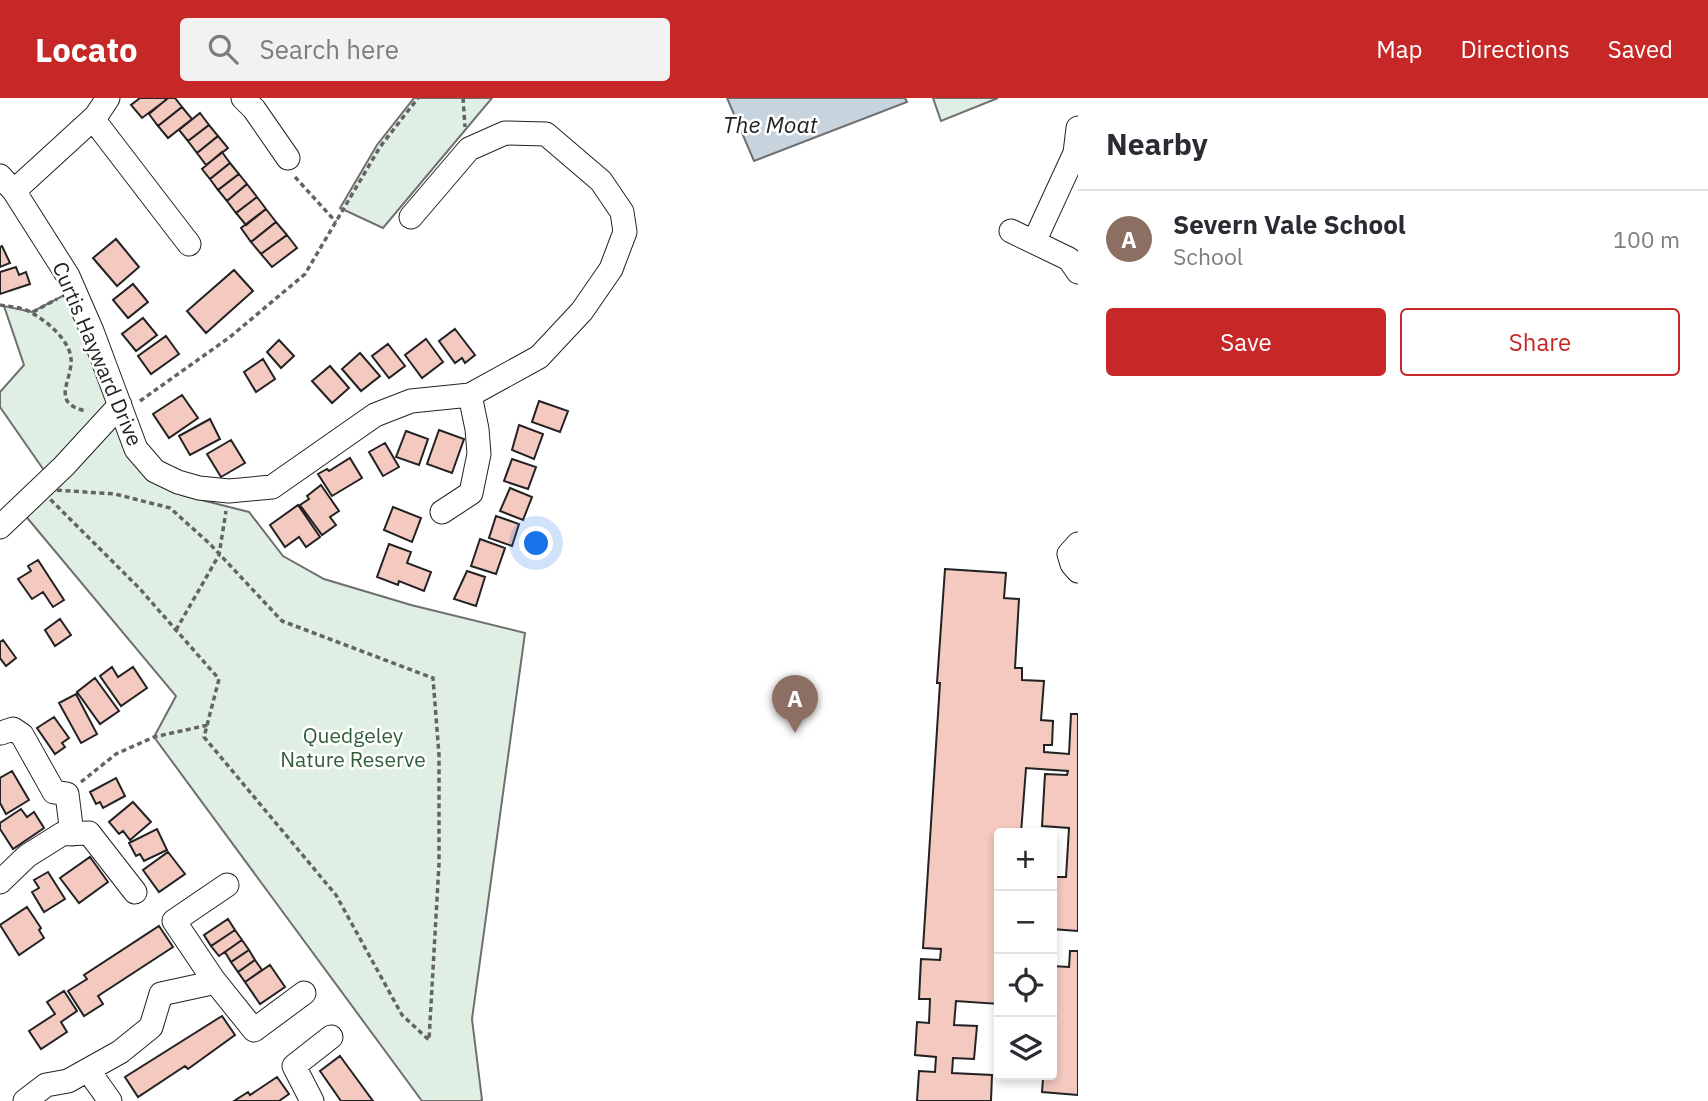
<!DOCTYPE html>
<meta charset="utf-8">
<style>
body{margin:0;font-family:"IBM Plex Sans",sans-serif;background:#f2f2f3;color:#2b2b33}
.controls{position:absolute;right:21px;bottom:21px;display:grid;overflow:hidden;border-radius:7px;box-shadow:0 4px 10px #0003}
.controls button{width:63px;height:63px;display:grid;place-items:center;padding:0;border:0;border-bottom:2px solid #e1e1e2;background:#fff;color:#2b2b33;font:35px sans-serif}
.you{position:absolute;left:537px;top:446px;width:24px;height:24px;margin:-18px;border:5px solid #fff;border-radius:50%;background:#1a73e8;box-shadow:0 0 0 10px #1a73e833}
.badge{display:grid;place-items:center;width:46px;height:46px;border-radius:50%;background:#c62828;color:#fff;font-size:23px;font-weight:700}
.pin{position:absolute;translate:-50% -58px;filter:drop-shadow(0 2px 4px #0008)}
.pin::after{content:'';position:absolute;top:37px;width:24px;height:21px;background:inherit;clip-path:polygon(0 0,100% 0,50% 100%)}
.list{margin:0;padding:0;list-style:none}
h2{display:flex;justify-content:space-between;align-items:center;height:91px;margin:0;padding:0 28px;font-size:30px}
h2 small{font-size:23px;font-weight:400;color:#7c7c81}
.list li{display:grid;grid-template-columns:46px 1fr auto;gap:21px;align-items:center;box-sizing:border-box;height:98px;padding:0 28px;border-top:2px solid #e1e1e2}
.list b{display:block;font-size:26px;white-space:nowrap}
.list p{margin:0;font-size:23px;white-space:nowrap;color:#7c7c81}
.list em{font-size:23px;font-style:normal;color:#7c7c81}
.actions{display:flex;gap:14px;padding:21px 28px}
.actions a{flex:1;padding:16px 0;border:2px solid #c62828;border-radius:7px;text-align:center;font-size:24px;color:#c62828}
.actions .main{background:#c62828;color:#fff}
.icon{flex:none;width:38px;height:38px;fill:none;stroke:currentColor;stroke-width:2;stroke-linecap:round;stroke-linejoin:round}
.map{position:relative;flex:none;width:1078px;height:1003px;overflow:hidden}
header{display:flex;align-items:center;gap:42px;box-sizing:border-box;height:98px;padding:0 35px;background:#c62828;color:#fff}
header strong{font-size:33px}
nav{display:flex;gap:38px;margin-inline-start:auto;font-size:24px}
.search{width:490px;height:63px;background:#f2f2f3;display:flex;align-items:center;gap:18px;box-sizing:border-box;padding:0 24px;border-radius:7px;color:#7c7c81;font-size:26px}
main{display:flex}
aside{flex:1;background:#fff}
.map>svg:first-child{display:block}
.green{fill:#e0efe3;stroke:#6f6f6f;stroke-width:2}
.water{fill:#c7d3dd;stroke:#6f6f6f;stroke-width:2}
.building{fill:#f3c9c0;stroke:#222;stroke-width:2}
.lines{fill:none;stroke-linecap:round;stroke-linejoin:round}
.minor-casing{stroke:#222;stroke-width:25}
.path{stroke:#646464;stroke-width:3.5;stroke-dasharray:5 3.5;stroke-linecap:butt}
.minor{stroke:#fff;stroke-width:23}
.labels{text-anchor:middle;stroke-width:5;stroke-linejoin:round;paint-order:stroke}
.street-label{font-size:21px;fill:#222;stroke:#fff}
.park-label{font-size:21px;fill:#2f5e38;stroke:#fff}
.water-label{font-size:23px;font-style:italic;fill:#222;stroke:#fff}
</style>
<header>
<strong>Locato</strong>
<div class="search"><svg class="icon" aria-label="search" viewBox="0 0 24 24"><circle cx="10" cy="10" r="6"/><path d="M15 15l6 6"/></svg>Search here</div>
<nav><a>Map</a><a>Directions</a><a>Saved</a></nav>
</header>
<main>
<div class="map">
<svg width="1078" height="1003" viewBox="0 0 1078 1003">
<rect width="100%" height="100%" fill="#fff"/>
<!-- green -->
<path class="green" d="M414 0H492L383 130 340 110 377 47Z
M933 0H998L941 23Z
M74 192 120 307 50 381 0 309V294L24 267 4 208 32 214Z
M115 327 182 397 249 414 283 458 324 481 411 507 525 535 472 921 482 1002 480 1003H422L154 639 176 598 24 416Z"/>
<!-- water -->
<path class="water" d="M727 0H905L907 4 754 63Z"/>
<!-- building -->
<path class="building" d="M140 0H165L166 2 142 20 131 7Z
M168 0H175L182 9 158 28 149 16Z
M182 9 192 21 168 40 158 28Z
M200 15 209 27 188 43 179 32Z
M209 27 218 38 197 55 188 43Z
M218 38 228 50 206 67 197 55Z
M222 54 230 65 210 81 202 71Z
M230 65 239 76 218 92 210 81Z
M239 76 247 86 227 103 218 92Z
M247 86 257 99 236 115 227 103Z
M257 99 266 111 246 127 236 115Z
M266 111 276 124 251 144 241 130Z
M276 124 287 137 261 156 251 144Z
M287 137 297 150 272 169 261 156Z
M116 141 139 169 117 188 93 160Z
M2 148 10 165 0 169V149Z
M16 169 19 177 26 174 30 186 0 196V174Z
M234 172 253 193 206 235 187 213Z
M133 186 148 204 128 220 113 202Z
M143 220 157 237 136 253 122 236Z
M455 231 475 257 465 265 462 260 455 265 439 243Z
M166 238 179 256 151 276 138 258Z
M426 241 443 264 422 280 405 257Z
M279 242 294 258 281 270 267 254Z
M388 246 405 268 389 280 372 258Z
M360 255 380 278 361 293 342 271Z
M263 261 275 281 256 294 244 274Z
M330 268 349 290 332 305 312 283Z
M182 297 198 320 169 340 153 316Z
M539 303 568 313 560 334 532 324Z
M210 321 220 341 190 357 179 338Z
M519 327 543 336 534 361 512 352Z
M439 332 464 341 452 375 427 366Z
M406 333 428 341 419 367 396 359Z
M231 342 245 365 221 379 207 356Z
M385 345 399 369 383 378 369 354Z
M350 360 362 380 332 398 318 376 327 371 329 373Z
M512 361 536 369 528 391 504 383Z
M321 387 339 413 330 419 336 427 322 437 300 407 309 401 307 398Z
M510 390 532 399 523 422 500 413Z
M298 407 320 439 306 449 299 439 285 449 270 427Z
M393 409 421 420 412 444 384 432Z
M496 418 519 426 512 448 489 440Z
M480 441 505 450 496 476 471 468Z
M389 446 411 454 407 465 431 474 424 493 399 483 398 487 377 479Z
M38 462 64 502 53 509 43 494 32 501 18 481 31 473 28 468Z
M945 471 1006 475 1004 500 1019 501 1015 570H1022V582L1044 583 1041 622 1053 623 1052 647H1044V654L1069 656 1071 616H1078V833L1052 831V779H1066L1069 730 1042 728 1045 676 1067 677 1068 673 1026 670 1021 735H999V906L956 903 954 927 977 928 974 961 953 960 952 975 992 977 991 1003H917L919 973 935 974 936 959 915 957 917 924 929 925 930 901H919L921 861 940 862 941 851 923 850 940 585H937Z
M467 473 485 479 476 508 454 501Z
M60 521 71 537 55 548 45 532Z
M3 542 16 560 6 568 0 560V544Z
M112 569 118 579 133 569 147 590 121 608 100 578Z
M95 580 119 613 100 626 77 594Z
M76 596 97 636 81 645 59 605Z
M54 619 69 640 62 645 65 649 55 656 37 630Z
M12 673 29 702 6 716 0 705V680Z
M116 680 125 698 103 710 100 704 96 706 90 694Z
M133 704 151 724 130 742 123 733 119 736 109 724Z
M21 711 27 719 34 714 44 730 13 751 0 731V725Z
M157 731 167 752 144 763 140 756 136 758 129 745Z
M168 754 185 776 159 794 143 772Z
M90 759 108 784 79 805 60 780Z
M48 774 65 801 44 814 32 794 39 790 34 782Z
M27 809 41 830 39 832 44 840 19 857 0 827Z
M228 821 235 832 211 848 204 837Z
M159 828 173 849 98 898 103 906 84 918 68 893 87 881 84 877Z
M235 832 242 842 219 858 211 848Z
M242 842 249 852 231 864 225 854Z
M249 852 255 862 238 874 231 864Z
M1070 853H1078V997L1042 994 1043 981H1038V977H1052V868L1069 869Z
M255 862 262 872 245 884 238 874Z
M270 867 285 889 260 906 245 884Z
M64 893 77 913 61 924 67 934 41 951 29 933 55 916 47 904Z
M222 918 235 937 188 971 185 968 138 999 125 979Z
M340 958 373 1003H341L320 973Z
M277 979 289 996 279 1003H234L248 994 250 997Z"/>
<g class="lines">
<defs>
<path id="minor" d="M243 0 254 11 288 60
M93 21 189 146
M0 78 14 93 68 178 92 233 136 351 155 373 178 384 199 390 229 393 272 389 375 317 411 303 470 297 539 259 582 213 611 171 625 134 622 114 601 83 546 36 505 35 469 51 411 119
M14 93 96 18 108 0
M1011 133 1069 161 1078 174
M1034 144 1075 55 1078 30
M442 414 471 395 479 356 477 331 470 297
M0 429 64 368 120 307
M1078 446 1069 456 1072 466 1078 473
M1 635 13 631 22 637 54 694 67 696 72 736
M0 784 27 758 62 736 89 735 135 794
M213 881 174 823 227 787
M88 972 110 1003
M25 1003 46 987 68 983 120 954 151 929 161 896 207 886 213 881 254 932 304 895
M312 1003 294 968 331 939"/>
</defs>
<!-- minor casing -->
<use href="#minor" class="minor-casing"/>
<!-- path -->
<path class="path" d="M463 0 465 29
M295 79 336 124
M0 207C10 209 23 209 32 215 48 224 69 242 71 260 73 283 49 305 86 313
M33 214 57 201
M140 303 230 239 305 176 380 49 418 0
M40 391 115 396 170 410 210 446 282 523 433 580 439 657V766L429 942 402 917 336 797 204 639 219 581 140 491Z
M176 532 219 457 226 413
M81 684 116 656 154 639 208 627"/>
<!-- minor -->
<use href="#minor" class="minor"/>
</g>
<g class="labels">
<!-- street labels -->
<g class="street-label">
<text transform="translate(97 256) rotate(67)" y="7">Curtis Hayward Drive</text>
</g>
<!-- park labels -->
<g class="park-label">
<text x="353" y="645">Quedgeley<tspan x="353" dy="24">Nature Reserve</tspan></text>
</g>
<!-- water labels -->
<g class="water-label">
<text x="770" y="35">The Moat</text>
</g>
</g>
</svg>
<div class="controls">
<button>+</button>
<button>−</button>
<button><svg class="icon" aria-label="locate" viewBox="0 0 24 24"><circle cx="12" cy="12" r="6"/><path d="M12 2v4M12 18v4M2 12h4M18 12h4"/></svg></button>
<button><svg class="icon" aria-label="layers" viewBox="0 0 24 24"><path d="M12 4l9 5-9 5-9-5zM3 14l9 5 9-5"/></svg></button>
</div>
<div class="you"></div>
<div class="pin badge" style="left:795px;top:635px;background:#8d6e63">A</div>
</div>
<aside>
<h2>Nearby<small></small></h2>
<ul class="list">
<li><span class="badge" style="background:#8d6e63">A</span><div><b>Severn Vale School</b><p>School</p></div><em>100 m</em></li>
</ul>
<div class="actions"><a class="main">Save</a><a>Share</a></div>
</aside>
</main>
